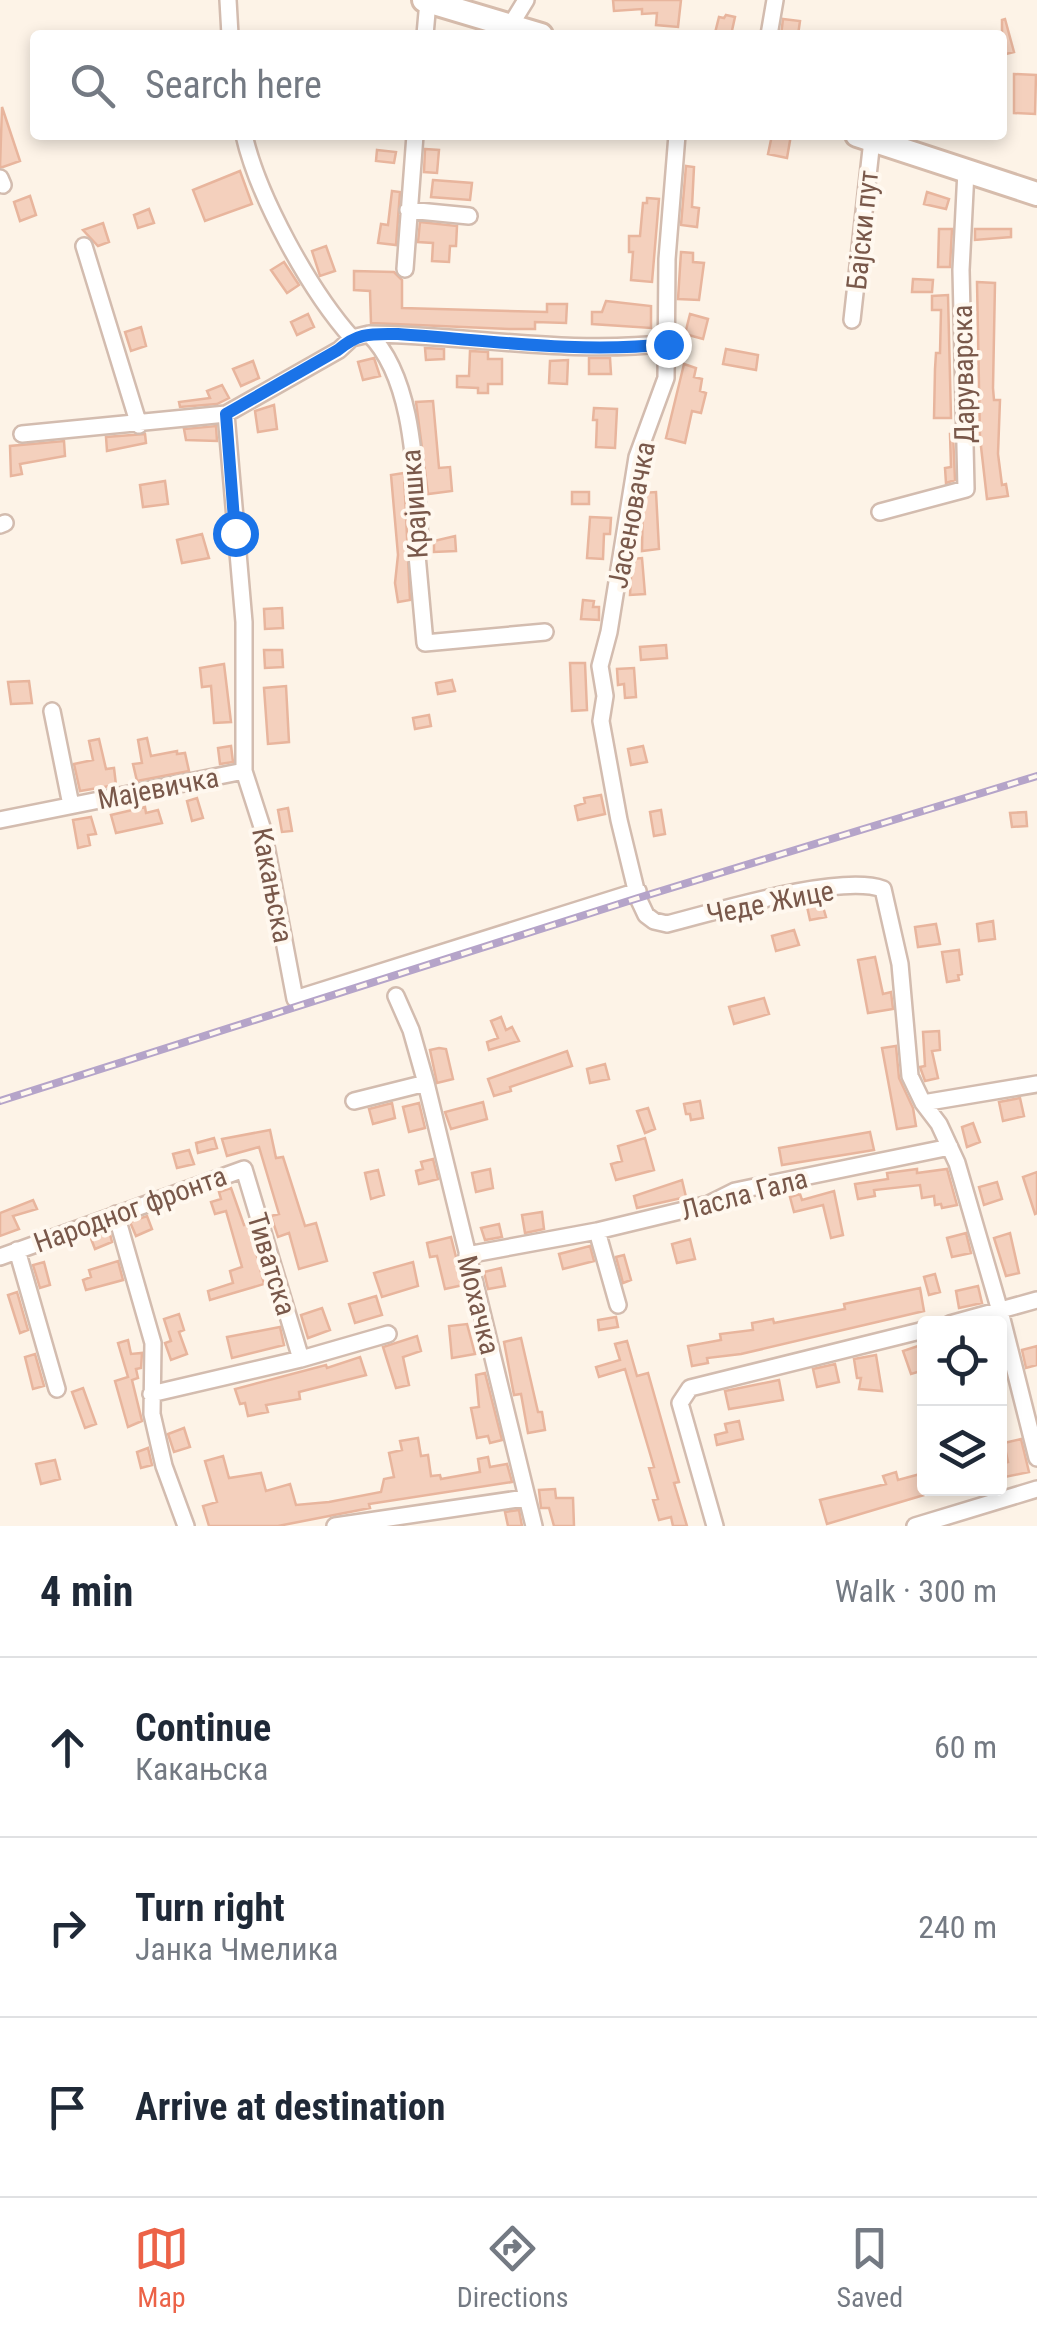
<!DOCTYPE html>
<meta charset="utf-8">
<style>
body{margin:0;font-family:"Roboto Condensed",sans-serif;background:#f2f2f3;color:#1f2937}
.controls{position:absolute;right:30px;bottom:30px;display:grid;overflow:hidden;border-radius:10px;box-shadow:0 5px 15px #0003}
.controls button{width:90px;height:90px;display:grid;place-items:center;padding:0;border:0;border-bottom:2px solid #e0e1e3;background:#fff;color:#1f2937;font:50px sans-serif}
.stop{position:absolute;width:30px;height:30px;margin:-22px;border:8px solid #1a73e8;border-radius:50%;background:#fff}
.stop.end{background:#1a73e8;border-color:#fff;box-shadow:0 2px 10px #0008}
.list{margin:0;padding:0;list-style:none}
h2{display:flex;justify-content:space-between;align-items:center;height:130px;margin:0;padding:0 40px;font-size:42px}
h2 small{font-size:32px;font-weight:400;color:#747a83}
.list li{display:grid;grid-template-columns:65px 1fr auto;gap:30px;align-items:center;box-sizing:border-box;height:180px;padding:0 40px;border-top:2px solid #e0e1e3}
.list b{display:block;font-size:38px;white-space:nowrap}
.list p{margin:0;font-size:32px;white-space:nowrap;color:#747a83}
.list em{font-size:32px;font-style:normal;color:#747a83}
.icon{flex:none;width:55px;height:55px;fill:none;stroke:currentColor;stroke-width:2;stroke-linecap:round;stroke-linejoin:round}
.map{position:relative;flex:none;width:1037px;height:1526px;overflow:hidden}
.search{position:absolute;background:#fff;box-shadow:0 5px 15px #0003;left:30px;right:30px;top:30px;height:110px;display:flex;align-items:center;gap:25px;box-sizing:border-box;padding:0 35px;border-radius:10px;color:#747a83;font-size:38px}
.sheet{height:670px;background:#fff}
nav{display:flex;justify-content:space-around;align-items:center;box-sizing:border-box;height:140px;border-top:2px solid #e0e1e3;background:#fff;font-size:28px;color:#747a83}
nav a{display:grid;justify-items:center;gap:5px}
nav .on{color:#ec6247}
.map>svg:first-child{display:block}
.building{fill:#f4d0bd;stroke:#e8b59d;stroke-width:2.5}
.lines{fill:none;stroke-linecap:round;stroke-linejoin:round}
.street-casing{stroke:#d3bcaf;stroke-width:20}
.secondary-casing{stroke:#d6bcac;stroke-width:28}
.street{stroke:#fff;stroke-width:15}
.secondary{stroke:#fff;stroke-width:22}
.rail-casing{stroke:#b5a4c9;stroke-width:8}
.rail{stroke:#fff8ef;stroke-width:4;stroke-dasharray:11;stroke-linecap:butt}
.route{stroke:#1a73e8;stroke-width:12}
.labels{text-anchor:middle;stroke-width:8;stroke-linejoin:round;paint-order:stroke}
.street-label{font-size:28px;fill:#79584a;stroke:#fff8ef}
</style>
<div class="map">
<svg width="1037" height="1526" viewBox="0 0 1037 1526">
<rect width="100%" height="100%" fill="#fdf3e7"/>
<!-- building -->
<path class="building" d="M613 0H681L678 27 656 25 657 13 642 14V9L614 11Z
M726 15 735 17 731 35 715 33 719 17 724 18Z
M783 19 800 21 798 35H781Z
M1005 19 1014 52 1002 55V20Z
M1014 74 1036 75 1035 114 1014 113Z
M2 107 20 161 3 167H0Z
M772 135H791L787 158 768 154Z
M425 149 439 150 437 173 424 172Z
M377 150 396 152 394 163 376 161Z
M686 166 694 167 692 207 699 208 697 227 681 225Z
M240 171 252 204 205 221 193 190Z
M433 180 472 183 470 200 431 197Z
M392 191 400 192 396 245 378 243 381 224 388 225Z
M927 192 949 199 946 209 924 204Z
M30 196 36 215 20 221 14 202Z
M647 198 659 199 652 282 631 280 633 252H629V236H640L643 203H647Z
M149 209 154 223 138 228 134 215Z
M420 222 457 226 456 246H450L449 262 432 261 433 243 418 242Z
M103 223 109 242 98 246 83 230Z
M939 229H952L950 267H938Z
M975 229H1011V237L975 240Z
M326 246 335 271 320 276 312 251Z
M681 252 693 253V262L704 263 699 300 678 299Z
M284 262 299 285 287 293 271 270Z
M354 271 394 272 402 280V308L547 312V304H567L566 323 535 322V329H509L371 323 370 291 354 290Z
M913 279 933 280 932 292H912Z
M977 282 995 283 993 388 994 400H1000L998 454 1002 485 1006 484 1008 496 987 499 980 438Z
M948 295 951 418H934L935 369 936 353H940L941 310H932V296Z
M606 301 651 306V328L592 324V312H602Z
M308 314 314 327 297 335 291 322Z
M690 314 708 319 703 339 685 334Z
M141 327 146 346 131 351 125 332Z
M425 348 444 349V359L426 360Z
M726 349 758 355 756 370 723 364Z
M470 351 488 352V359H502V384H488V393H478V388L457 387V376H469Z
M374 358 380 376 363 380 358 362Z
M589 358H610L611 374H589Z
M568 360 567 384 549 383 550 361Z
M253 361 259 378 241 386 233 369Z
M684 364 696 368 694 377 702 379 700 391 706 393 701 413 692 411 685 443 666 438Z
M222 385 229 398 217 404 180 407 179 402 210 398 207 391Z
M433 401 439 468 450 467 452 491 428 494 416 402Z
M274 405 277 429 258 432 255 411Z
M594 408 617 409 615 448 596 447 597 420H593Z
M216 426 217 441 186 440 184 429Z
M145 434 146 443 107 451 106 437Z
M950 434H953L955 480 946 483 945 468 951 467Z
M64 441 65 456 20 464 22 474 11 476 10 446Z
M404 473 410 600 398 602 395 583 398 555 391 475Z
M165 481 168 504 143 507 140 485Z
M572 492H589V504H572Z
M656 492 659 549 642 551 643 493Z
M590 517 611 518 610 534H604L603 559 587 558Z
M202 534 209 558 182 563 177 540Z
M455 536 456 551 434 552V541Z
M642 558 645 594 630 595 632 559Z
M583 600 594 601 593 607H599V620L581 619Z
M282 608 283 628 265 629 264 609Z
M666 645 667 658 641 660 640 647Z
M264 650H282L283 667 265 668Z
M570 663H585L587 710 572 711Z
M224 664 231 722 214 723 211 686 202 687 200 668Z
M634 668 636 697 625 698 624 684 618 685 617 669Z
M452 680 455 691 438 694 436 683Z
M29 681 32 703 11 704 8 682Z
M286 686 289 742 268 744 264 688Z
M429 715 431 726 415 729 413 718Z
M147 738 151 756 177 751V754L185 753 189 771 137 781 133 764 142 763 138 740Z
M99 739 106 769 114 768 116 785 80 791 74 764 93 760 89 741Z
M231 746 233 762 220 764 218 748Z
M643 746 647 762 631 765 628 749Z
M601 795 605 814 578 820 575 806 585 803 584 798Z
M197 798 203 818 192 821 187 801Z
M145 807 146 813 158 810 162 823 116 833 111 815Z
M288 808 292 831 282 832 278 810Z
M661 810 665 834 654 836 650 812Z
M1026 812 1027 826 1012 827 1010 813Z
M91 817 96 834 88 835 90 845 78 848 73 820Z
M821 900 826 917 810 920 806 902Z
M993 921 995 939 979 941 977 924Z
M936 924 940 944 918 947 915 927Z
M794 930 799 945 776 951 772 936Z
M959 950 962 974 958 975 959 980 947 982 942 952Z
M875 957 883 994 891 992 893 1009 868 1013 858 960Z
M764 998 769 1014 734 1024 729 1007Z
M501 1017 506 1030 512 1027 519 1041 489 1050 487 1042 498 1038 491 1021Z
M939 1031 940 1050 932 1051 938 1078 925 1081 920 1067 925 1066 923 1032Z
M896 1046 899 1078 913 1108 916 1126 897 1129 882 1048Z
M439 1048 446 1049 453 1079 437 1083 430 1050Z
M567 1051 572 1066 510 1087 511 1091 494 1096 488 1079Z
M605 1064 609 1079 590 1083 587 1069Z
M1020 1098 1024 1116 1003 1121 999 1102Z
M700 1101 703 1118 691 1120 690 1114H686L684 1104Z
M483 1102 487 1119 451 1129 445 1112Z
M392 1103 395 1118 373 1124 369 1109Z
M419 1103 425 1128 409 1132 403 1107Z
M648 1108 655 1129 645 1133 637 1111Z
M973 1123 980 1142 967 1147 962 1127Z
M270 1130 276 1158 283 1157 305 1226 316 1223 327 1261 299 1269 289 1233 278 1237 271 1216 279 1214 259 1147 227 1156 222 1139Z
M870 1132 874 1150 782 1165 779 1148Z
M214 1138 217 1148 198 1153 196 1143Z
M645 1138 654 1170 616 1180 611 1164 622 1161 618 1146Z
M189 1150 194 1164 177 1168 173 1154Z
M433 1159 438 1179 419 1184 416 1171 423 1169 421 1162Z
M490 1169 493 1188 476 1192 472 1173Z
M917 1169V1173L947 1169 957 1205 942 1208 941 1204 935 1205 934 1196 922 1198 920 1185 874 1190 875 1196 858 1199 855 1184 888 1179 887 1173Z
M378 1170 384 1195 371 1199 365 1173Z
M1037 1172V1213L1035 1214 1023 1177Z
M682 1180 686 1197 637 1208 634 1196Z
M997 1182 1002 1199 984 1205 979 1187Z
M231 1188 244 1225 249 1224 264 1284 210 1300 208 1291 233 1283 230 1271 242 1267 226 1211 215 1214 211 1202 221 1199 219 1192Z
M834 1191 843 1235 831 1238 823 1205 794 1212 790 1197 800 1194 802 1200Z
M33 1200 37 1209 13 1216 19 1229 0 1236V1213Z
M542 1212 544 1229 525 1233 522 1215Z
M147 1216 152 1229 136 1236 130 1222Z
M499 1224 502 1237 485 1240 481 1228Z
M109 1230 112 1242 95 1249 90 1236Z
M966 1233 971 1253 952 1257 947 1238Z
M1010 1233 1019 1273 1006 1276 994 1238Z
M451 1237 463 1285 445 1289 437 1256 430 1257 427 1243Z
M690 1239 695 1259 677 1263 672 1244Z
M590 1246 594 1261 563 1269 559 1254Z
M624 1255 631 1280 623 1283 616 1257Z
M118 1261 123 1280 86 1290 83 1280 91 1277 89 1270Z
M44 1262 50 1285 40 1288 33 1265Z
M413 1262 418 1286 382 1297 374 1273Z
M501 1268 505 1286 488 1289 484 1272Z
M935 1274 940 1292 929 1295 924 1277Z
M978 1286 982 1303 959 1308 956 1291Z
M920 1288 924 1311 741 1354 707 1358 708 1363 692 1366 688 1346 721 1340 720 1334 753 1330 752 1323 773 1319 774 1323 845 1309 844 1304Z
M17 1292 28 1330 20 1333 8 1295Z
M376 1296 382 1315 355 1323 349 1304Z
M322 1308 330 1330 308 1338 301 1315Z
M179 1314 184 1330 179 1332 187 1354 171 1360 165 1343 171 1341 164 1319Z
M616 1317 618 1327 599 1330 598 1320Z
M467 1324 475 1354 452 1358 449 1326Z
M280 1327 284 1345 232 1358 227 1337Z
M417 1336 421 1351 403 1357 409 1385 396 1388 383 1347Z
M521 1338 538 1412H542L545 1430 528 1433 521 1394 514 1395 504 1342Z
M128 1340 131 1354 142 1353 141 1368 136 1369 138 1378 132 1380 142 1421 128 1427 115 1381 128 1377 118 1343Z
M627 1341 637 1376 648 1373 679 1482 674 1483 687 1526H673L671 1517 659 1520 653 1500 658 1499 649 1468 654 1467 625 1369 599 1377 596 1367 620 1360 615 1344Z
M924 1344V1370L911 1374 903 1351Z
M1037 1346V1365L1026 1368 1022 1350Z
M35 1354 44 1386 33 1389 25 1357Z
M876 1355 882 1391 859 1389 861 1378H857L854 1359Z
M360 1357 366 1375 299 1392 300 1399 266 1405 268 1412 248 1416 245 1403 240 1404 235 1389 326 1365 327 1368Z
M835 1364 839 1382 817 1387 813 1369Z
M485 1373 502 1440 490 1443 488 1436 477 1438 471 1408 479 1407 476 1375Z
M779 1380 783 1400 729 1409 725 1391Z
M83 1388 96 1424 85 1428 72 1392Z
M739 1421 743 1439 717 1445 715 1435 727 1432 725 1424Z
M184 1428 190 1447 174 1452 168 1434Z
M418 1438 421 1456 428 1455 431 1476 440 1475 441 1479 480 1472 478 1459 488 1457 490 1467 507 1464 512 1482 369 1504 370 1508 278 1526H209L203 1506 217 1502 205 1461 223 1456 229 1478 261 1473 266 1491 290 1484 296 1505 329 1502 381 1492 384 1479 394 1477 389 1453 402 1450 400 1441Z
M1021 1439 1029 1472 1000 1478V1464L1008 1462 1004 1443Z
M148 1448 152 1465 141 1468 137 1452Z
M55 1460 60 1479 41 1484 36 1464Z
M896 1472 898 1480 924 1473V1495L827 1524 820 1500 886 1484 883 1476Z
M555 1489 556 1498H573L574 1526H554L549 1508H541L539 1490Z
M519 1510 522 1526H508L505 1512Z"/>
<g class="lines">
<defs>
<path id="street" d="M228 0 230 35
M510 26 526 0
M425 35 428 1
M769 35 775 0
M244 135C258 197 310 291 352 338
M677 135 667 259 666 378 637 457 609 632 600 666 605 696 601 721 619 820 638 898 646 915 654 921 667 924C715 912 840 873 883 889L900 964 910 1076 923 1103 939 1124 957 1163 1000 1311 1037 1458
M0 178 3 185
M408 210 469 216
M84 246 139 425
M405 269 415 135
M852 320 872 140
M369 334C415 379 415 477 420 538L417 555 425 643 545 632
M226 414 244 622V771L263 830 295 999 638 891
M22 434 226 414 339 350 352 338 369 334C469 335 568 355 668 343
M880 512 966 489 961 270 966 171
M0 525 5 523
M52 711 71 805
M0 820 244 771
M396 996 411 1030 426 1083 534 1526
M354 1101 426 1083
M923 1103 1037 1084
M116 1214 153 1343 152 1414 164 1466 186 1526
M597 1231 618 1305
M17 1250 57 1389
M467 1255 597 1231 709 1204 735 1191 950 1147
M0 1257 244 1169 301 1359
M950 1324 1037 1300
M151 1394 301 1359 388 1334
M335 1526 525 1498
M715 1526 680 1403 690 1388 924 1330
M915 1526 1037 1489"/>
<path id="secondary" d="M424 0 541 35
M857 135 1037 194"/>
</defs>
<!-- street casing -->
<use href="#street" class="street-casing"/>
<!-- secondary casing -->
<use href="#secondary" class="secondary-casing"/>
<!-- street -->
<use href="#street" class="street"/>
<!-- secondary -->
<use href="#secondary" class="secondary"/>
<defs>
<path id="rail" d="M0 1101 638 898 1037 776"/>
</defs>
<!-- rail casing -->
<use href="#rail" class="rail-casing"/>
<!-- rail -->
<use href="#rail" class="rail"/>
</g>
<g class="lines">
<!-- route -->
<path class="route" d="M235 533 226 414 338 350C359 332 371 334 398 334 487 340 578 354 668 344"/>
</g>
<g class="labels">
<!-- street labels -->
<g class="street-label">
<text transform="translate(862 230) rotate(-84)" y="10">Бајски пут</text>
<text transform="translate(963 374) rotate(-91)" y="10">Даруварска</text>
<text transform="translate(414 504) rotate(-94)" y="10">Крајишка</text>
<text transform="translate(631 515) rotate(-79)" y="10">Јасеновачка</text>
<text transform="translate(158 788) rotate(-11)" y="10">Мајевичка</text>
<text transform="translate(273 885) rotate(79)" y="10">Какањска</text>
<text transform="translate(770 902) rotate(-11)" y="10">Чеде Жице</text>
<text transform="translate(744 1194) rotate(-15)" y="10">Ласла Гала</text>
<text transform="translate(130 1209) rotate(-20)" y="10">Народног фронта</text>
<text transform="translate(272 1264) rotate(73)" y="10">Тиватска</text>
<text transform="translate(479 1305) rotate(76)" y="10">Мохачка</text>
</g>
</g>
</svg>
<div class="controls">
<button><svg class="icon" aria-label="locate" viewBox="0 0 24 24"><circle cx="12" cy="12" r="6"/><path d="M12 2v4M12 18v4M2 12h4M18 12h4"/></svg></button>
<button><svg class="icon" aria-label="layers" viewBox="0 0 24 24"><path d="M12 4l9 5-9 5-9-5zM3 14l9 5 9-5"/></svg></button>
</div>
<div class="stop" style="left:235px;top:533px"></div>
<div class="stop end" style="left:668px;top:344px"></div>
<div class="search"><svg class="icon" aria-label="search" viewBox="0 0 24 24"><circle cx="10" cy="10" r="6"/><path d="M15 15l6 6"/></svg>Search here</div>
</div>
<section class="sheet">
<h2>4 min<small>Walk · 300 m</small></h2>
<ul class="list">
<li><svg class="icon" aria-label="ahead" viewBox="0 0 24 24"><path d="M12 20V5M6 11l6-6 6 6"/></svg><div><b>Continue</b><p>Какањска</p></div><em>60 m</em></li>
<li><svg class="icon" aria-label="right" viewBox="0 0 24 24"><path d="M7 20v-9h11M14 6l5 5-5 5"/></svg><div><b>Turn right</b><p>Јанка Чмелика</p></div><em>240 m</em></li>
<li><svg class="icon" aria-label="arrive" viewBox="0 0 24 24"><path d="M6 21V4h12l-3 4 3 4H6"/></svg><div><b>Arrive at destination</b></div></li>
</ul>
</section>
<nav>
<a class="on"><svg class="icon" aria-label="map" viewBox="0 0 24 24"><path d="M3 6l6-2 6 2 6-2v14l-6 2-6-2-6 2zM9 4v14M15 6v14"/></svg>Map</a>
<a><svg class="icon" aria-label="directions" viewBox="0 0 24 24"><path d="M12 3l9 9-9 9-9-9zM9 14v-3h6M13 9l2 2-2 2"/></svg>Directions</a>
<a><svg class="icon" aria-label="saved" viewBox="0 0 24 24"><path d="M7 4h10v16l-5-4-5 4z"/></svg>Saved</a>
</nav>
